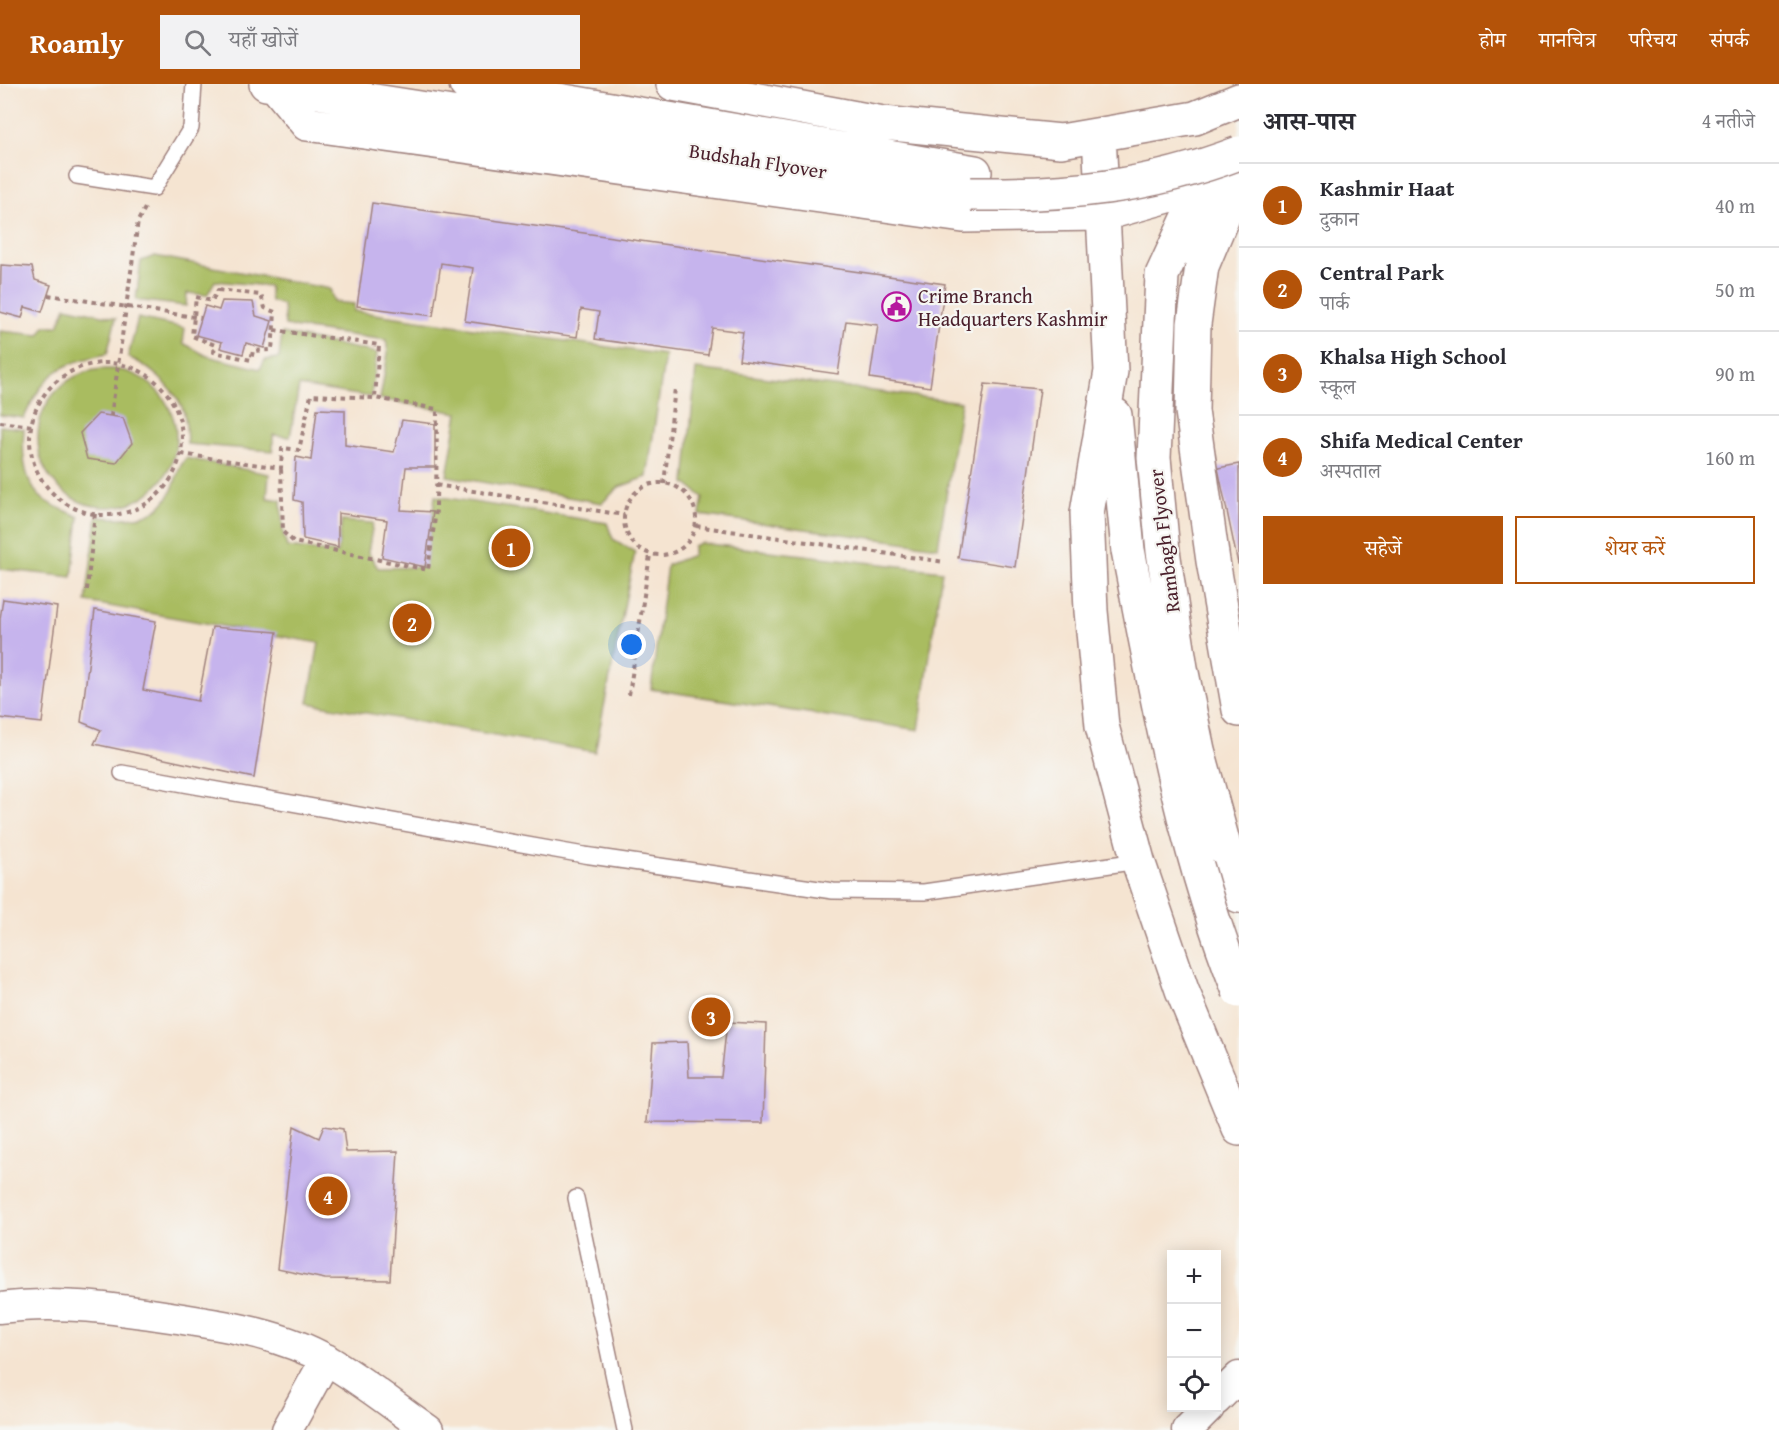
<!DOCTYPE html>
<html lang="hi">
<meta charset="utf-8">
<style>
body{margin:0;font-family:"Gentium Book Plus","Noto Serif Devanagari",serif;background:#f2f2f3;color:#2b2b33}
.controls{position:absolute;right:18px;bottom:18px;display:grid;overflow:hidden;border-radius:0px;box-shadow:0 3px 15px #0003}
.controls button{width:54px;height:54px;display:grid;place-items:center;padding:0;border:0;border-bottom:2px solid #e1e1e2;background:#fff;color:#2b2b33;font:30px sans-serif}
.you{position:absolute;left:632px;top:561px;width:21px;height:21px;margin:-15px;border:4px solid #fff;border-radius:50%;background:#1a73e8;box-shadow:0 0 0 9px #1a73e833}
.badge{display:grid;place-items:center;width:39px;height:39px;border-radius:50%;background:#b45309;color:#fff;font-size:20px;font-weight:700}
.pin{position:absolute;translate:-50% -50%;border:3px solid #fff;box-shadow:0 2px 6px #0006}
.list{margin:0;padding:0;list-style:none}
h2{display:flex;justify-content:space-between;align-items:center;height:78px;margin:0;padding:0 24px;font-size:26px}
h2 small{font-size:20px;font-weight:400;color:#7c7c81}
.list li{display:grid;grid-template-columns:39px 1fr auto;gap:18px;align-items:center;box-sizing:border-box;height:84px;padding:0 24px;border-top:2px solid #e1e1e2}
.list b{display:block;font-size:22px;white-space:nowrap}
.list p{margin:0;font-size:20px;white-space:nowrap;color:#7c7c81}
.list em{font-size:20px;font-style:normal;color:#7c7c81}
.actions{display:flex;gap:12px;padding:18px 24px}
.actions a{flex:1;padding:14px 0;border:2px solid #b45309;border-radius:0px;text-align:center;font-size:21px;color:#b45309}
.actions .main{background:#b45309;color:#fff}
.icon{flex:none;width:33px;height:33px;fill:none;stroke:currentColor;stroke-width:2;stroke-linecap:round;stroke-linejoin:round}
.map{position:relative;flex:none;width:1239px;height:1346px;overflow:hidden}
header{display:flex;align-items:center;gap:36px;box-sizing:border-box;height:84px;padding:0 30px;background:#b45309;color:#fff}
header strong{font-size:28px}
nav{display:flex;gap:33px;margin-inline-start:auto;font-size:21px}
.search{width:420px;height:54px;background:#f2f2f3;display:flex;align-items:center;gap:15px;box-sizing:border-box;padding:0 21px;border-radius:0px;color:#7c7c81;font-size:22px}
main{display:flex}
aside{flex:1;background:#fff}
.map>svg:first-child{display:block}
.green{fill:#a9bc60;stroke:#7a6e46;stroke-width:1.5}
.building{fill:#c6b4ed}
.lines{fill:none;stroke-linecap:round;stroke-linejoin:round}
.service-casing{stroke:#a0827e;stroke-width:18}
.minor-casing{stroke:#a0827e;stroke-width:33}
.primary-casing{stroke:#a0827e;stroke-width:36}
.path{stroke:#a0827e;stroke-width:4;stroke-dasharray:4.5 4.5;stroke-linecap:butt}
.service{stroke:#fff;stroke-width:15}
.minor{stroke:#fff;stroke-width:30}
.primary{stroke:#fff;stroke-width:33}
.primary-bridge-casing{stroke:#a0827e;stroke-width:36;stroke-linecap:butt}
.primary-bridge{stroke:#fff;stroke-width:33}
.labels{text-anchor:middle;stroke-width:4.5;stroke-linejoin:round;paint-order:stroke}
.street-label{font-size:20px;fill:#4a1f2b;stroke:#f6f6f2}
.poi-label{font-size:20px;fill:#4a1f2b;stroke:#f6f6f2;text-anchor:start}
</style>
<header>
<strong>Roamly</strong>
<div class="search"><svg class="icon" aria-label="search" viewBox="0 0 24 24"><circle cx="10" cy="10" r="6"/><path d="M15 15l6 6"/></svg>यहाँ खोजें</div>
<nav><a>होम</a><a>मानचित्र</a><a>परिचय</a><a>संपर्क</a></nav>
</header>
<main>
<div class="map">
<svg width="1239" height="1346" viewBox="0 0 1239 1346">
<rect width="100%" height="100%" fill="#f6f6f2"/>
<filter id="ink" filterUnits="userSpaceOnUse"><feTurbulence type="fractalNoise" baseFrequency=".0167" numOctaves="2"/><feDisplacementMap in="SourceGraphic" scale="12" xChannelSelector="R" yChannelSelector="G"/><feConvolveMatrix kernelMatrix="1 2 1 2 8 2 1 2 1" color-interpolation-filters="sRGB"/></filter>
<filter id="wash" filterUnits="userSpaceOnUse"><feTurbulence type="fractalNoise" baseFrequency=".008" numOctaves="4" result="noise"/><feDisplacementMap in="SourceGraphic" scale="24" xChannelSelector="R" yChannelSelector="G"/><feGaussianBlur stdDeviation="1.35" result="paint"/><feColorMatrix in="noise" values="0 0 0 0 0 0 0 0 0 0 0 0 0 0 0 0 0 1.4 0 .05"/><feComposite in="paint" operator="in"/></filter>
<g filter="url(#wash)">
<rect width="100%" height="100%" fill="#f5e4d1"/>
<!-- green -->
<path class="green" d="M155 172 330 205 334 218 354 220V227L665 271 647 393 619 403 602 419 447 392 458 329 380 315 388 269 386 256 285 242 283 221 271 217 269 202 215 197 207 211 187 209 186 222 136 216 141 177Z
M66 223 116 234 107 270C59 280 45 288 24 334L0 331V247L39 251 45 242H58Z
M138 234 185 244 183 259 207 272 260 285 265 276 279 274 282 249 377 269 371 313 299 302 290 353 273 351V367L187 360C186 348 187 334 182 323 173 303 148 281 128 273Z
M38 354a69 69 0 1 1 138 0a69 69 0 1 1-138 0Z
M696 285 961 318 938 463 700 431 703 413 685 399Z
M0 342 24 345C22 368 23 400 44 416 54 423 68 427 79 433L72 493 0 485Z
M186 374 269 390 267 414 281 416 283 448 287 463 337 469 342 437 373 439 368 468 378 484 425 483 435 412 607 439 613 455 635 468 595 668 308 619 319 559 86 518 97 433C126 435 156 438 171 408 177 396 177 384 186 374Z
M700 459 942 487 919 646 651 605 667 481 693 471V462Z"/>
<g id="blocks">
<!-- building -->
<path class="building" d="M372 119 945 200 930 303 870 294 878 241 846 237 838 290 739 276 743 248 712 244 708 271 595 255 599 228 581 225 577 253 465 237 473 184 441 179 433 232 357 222Z
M1 181 32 183 35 196 51 201 42 228 25 223 22 234 0 228Z
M222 217 253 218 256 232 272 237 264 264 246 259 243 270 220 264 222 258 196 251 205 222 219 226Z
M985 300 1040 305 1015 483 958 474Z
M317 325 345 326V361L394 368 402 336 435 340V383H406L401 426 433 428 425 483 382 473 387 436 338 429V463L303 455 302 418 294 416 296 373 311 376Z
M98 330 123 334 132 359 116 379 87 375 80 349Z
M1239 380V480H1238L1218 384Z
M3 515 57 523 42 639 0 634V535Z
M95 526 156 537 143 606 198 617 212 543 277 548 254 694 94 660 101 646 81 638Z
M727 938 766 940 763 1039 647 1038 653 959 687 958 689 993H721Z
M294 1042 319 1054 324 1042 343 1045 346 1068 398 1067 390 1196 325 1195 277 1185Z"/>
</g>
</g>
<g filter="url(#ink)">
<use href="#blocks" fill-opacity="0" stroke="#a0827e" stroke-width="1.5"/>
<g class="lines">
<defs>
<path id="service" d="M77 92 154 104 191 44 194 0
M122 689 584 771 833 807 924 808 1138 777
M576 1114 625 1346"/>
<path id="minor" d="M0 1224C60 1216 118 1225 177 1234 227 1242 282 1250 327 1276 362 1296 395 1323 428 1346
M1216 1316 1239 1293
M287 1346 326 1275
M1187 1346 1209 1324"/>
<path id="primary" d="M266 0 971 110
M466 0 975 88
M673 0 883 39 1061 57 1195 34 1239 16
M275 1 307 40 963 132 1104 130 1239 92
M1099 51 1111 287 1087 429 1091 527 1102 642 1138 777 1182 906 1239 1045
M1239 94 1202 182 1194 240 1192 327 1213 477 1239 626
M1115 331 1128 466
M1163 467 1154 374 1162 191 1203 102
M1225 765 1239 812"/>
</defs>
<!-- service casing -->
<use href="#service" class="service-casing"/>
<!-- minor casing -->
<use href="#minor" class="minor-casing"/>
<!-- primary casing -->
<use href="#primary" class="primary-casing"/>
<!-- path -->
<path class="path" d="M218 206 261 211 265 224 275 228 272 266 253 267 251 276 214 268 215 261 192 252 196 213 212 217Z
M48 211 201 234
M274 246 379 261 375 314
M30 355a76 76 0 1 1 152 0a76 76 0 1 1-152 0Z
M111 332 138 137 145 124
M0 338 32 342
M181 370 281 384 282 364 299 366 311 311 375 314 437 325 436 426 428 486 294 458 283 448 281 384
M624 435a36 36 0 1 1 72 0a36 36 0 1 1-72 0Z
M664 400 675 304
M436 401 624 431
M696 442 945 478
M87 506 95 429
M629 611 650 471"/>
<!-- service -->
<use href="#service" class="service"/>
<!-- minor -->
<use href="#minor" class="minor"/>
<!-- primary -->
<use href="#primary" class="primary"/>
<defs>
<path id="primary-bridge" d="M971 110C1068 111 1147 104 1239 69
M1128 466C1157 614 1183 766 1239 907
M1163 467 1181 584 1198 666 1225 765"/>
</defs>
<!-- primary-bridge casing -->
<use href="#primary-bridge" class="primary-bridge-casing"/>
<!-- primary-bridge -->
<use href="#primary-bridge" class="primary-bridge"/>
</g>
</g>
<!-- icons -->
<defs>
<symbol id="civic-ring" viewBox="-11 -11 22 22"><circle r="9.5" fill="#f6f6f2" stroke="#b5179e" stroke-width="1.5"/><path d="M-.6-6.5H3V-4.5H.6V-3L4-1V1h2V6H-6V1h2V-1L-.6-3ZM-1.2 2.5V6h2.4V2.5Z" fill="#b5179e"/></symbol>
</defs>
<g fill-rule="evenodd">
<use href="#civic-ring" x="880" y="206" width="33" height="33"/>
</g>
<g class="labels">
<!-- street labels -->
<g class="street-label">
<text transform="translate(758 77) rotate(9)" y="7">Budshah Flyover</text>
<text transform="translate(1164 457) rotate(-97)" y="7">Rambagh Flyover</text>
</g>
<!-- poi labels -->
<g class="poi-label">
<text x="918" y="219">Crime Branch<tspan x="918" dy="23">Headquarters Kashmir</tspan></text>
</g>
</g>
</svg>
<div class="controls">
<button>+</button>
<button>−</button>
<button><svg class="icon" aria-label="locate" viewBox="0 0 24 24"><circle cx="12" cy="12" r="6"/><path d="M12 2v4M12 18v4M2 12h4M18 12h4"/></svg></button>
</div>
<div class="you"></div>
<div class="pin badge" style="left:511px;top:464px">1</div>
<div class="pin badge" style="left:412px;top:539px">2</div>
<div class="pin badge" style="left:711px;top:933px">3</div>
<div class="pin badge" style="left:328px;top:1112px">4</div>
</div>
<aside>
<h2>आस-पास<small>4 नतीजे</small></h2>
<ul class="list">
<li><span class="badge">1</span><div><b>Kashmir Haat</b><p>दुकान</p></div><em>40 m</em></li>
<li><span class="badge">2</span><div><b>Central Park</b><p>पार्क</p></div><em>50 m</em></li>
<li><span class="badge">3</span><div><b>Khalsa High School</b><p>स्कूल</p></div><em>90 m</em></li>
<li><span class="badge">4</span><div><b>Shifa Medical Center</b><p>अस्पताल</p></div><em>160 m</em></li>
</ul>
<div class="actions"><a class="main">सहेजें</a><a>शेयर करें</a></div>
</aside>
</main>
